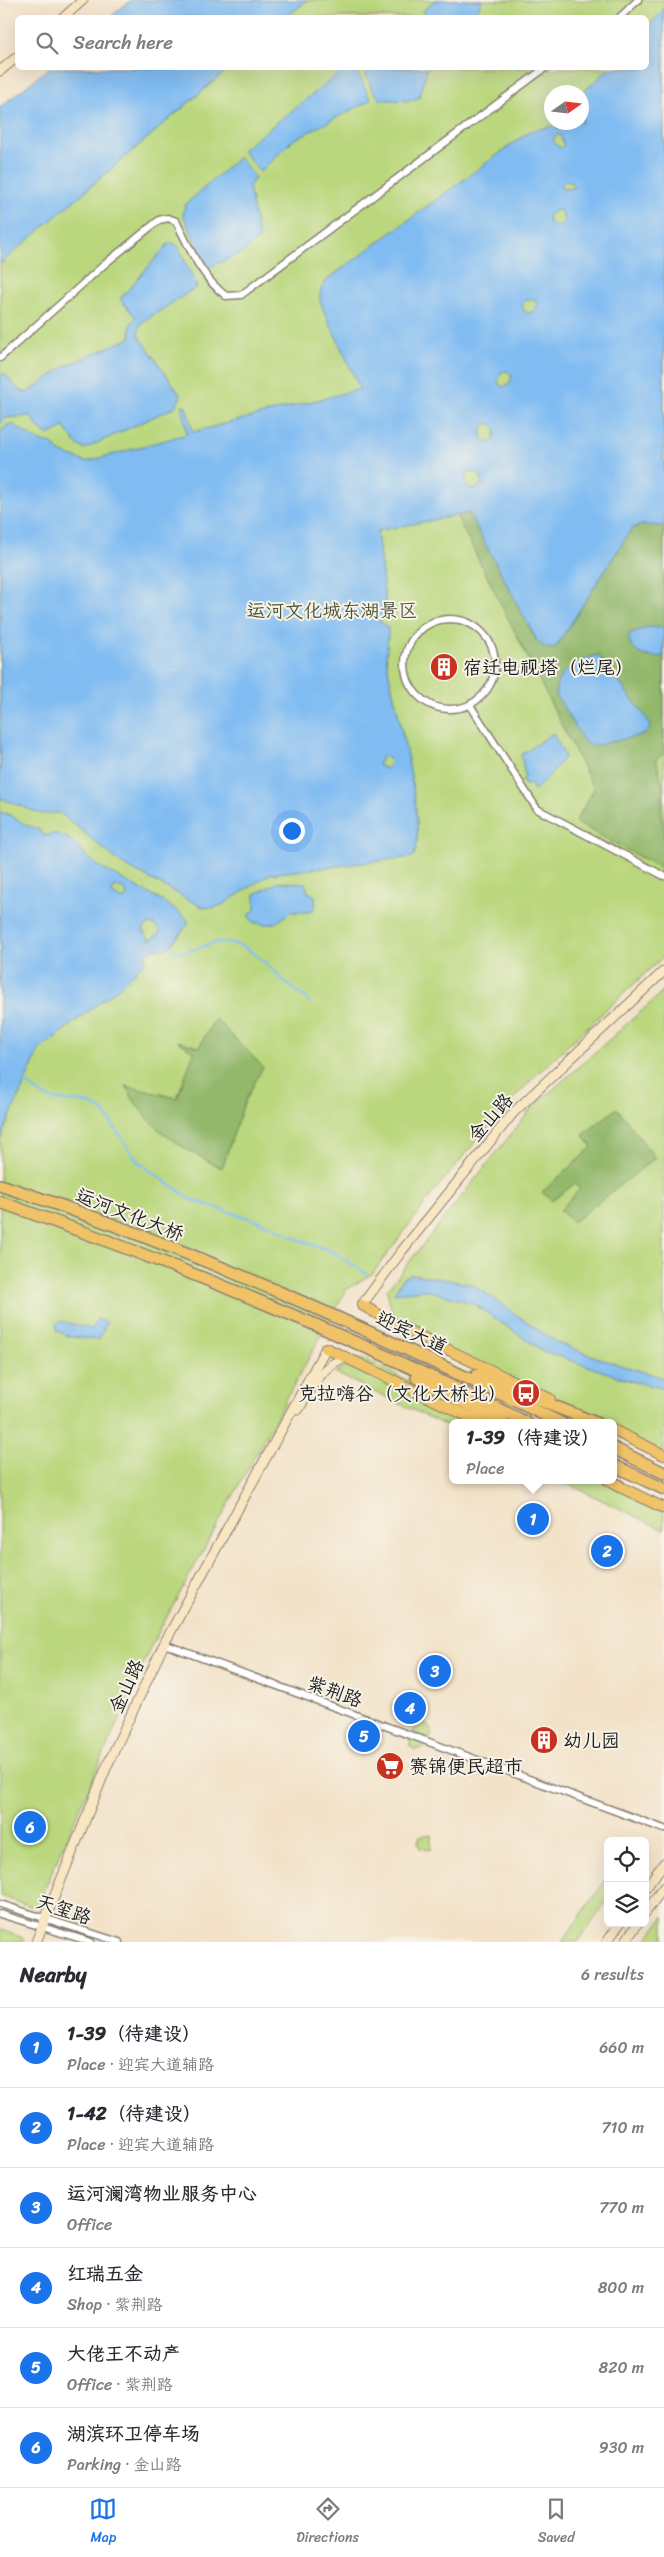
<!DOCTYPE html>
<meta charset="utf-8">
<style>
body{margin:0;font-family:Sriracha,"LXGW WenKai TC",sans-serif;background:#f7f7f7;color:#2b2b33}
.controls{position:absolute;right:15px;bottom:15px;display:grid;overflow:hidden;border-radius:8px;box-shadow:0 5px 20px #0002}
.controls button{width:45px;height:45px;display:grid;place-items:center;padding:0;border:0;border-bottom:1px solid #e1e1e2;background:#fff;color:#2b2b33;font:25px sans-serif}
.compass{position:absolute;left:544px;top:85px;width:45px;height:45px;border-radius:50%;background:#fff;box-shadow:0 5px 20px #0002;rotate:76deg}
.you{position:absolute;left:291px;top:830px;width:18px;height:18px;margin:-12px;border:4px solid #fff;border-radius:50%;background:#1a73e8;box-shadow:0 0 0 8px #1a73e833}
.badge{display:grid;place-items:center;width:32px;height:32px;border-radius:50%;background:#1a73e8;color:#fff;font-size:16px;font-weight:700}
.pin{position:absolute;translate:-50% -50%;border:2px solid #fff;box-shadow:0 1px 5px #0006}
.popup{position:absolute;left:449px;top:1419px;width:168px;height:65px;box-sizing:border-box;display:grid;place-content:center;border-radius:8px;background:#fff;filter:drop-shadow(0 1px 4px #0005);font-size:16px;white-space:nowrap;color:#7c7c81}
.popup b{font-size:19px;color:#2b2b33}
.popup::after{content:'';position:absolute;left:50%;top:100%;margin-left:-10px;border:10px solid transparent;border-top-color:#fff}
.list{margin:0;padding:0;list-style:none}
h2{display:flex;justify-content:space-between;align-items:center;height:65px;margin:0;padding:0 20px;font-size:21px}
h2 small{font-size:16px;font-weight:400;color:#7c7c81}
.list li{display:grid;grid-template-columns:32px 1fr auto;gap:15px;align-items:center;box-sizing:border-box;height:80px;padding:0 20px;border-top:1px solid #e1e1e2}
.list b{display:block;font-size:19px;white-space:nowrap}
.list p{margin:0;font-size:16px;white-space:nowrap;color:#7c7c81}
.list em{font-size:16px;font-style:normal;color:#7c7c81}
.icon{flex:none;width:28px;height:28px;fill:none;stroke:currentColor;stroke-width:2;stroke-linecap:round;stroke-linejoin:round}
.map{position:relative;flex:none;width:664px;height:1942px;overflow:hidden}
.search{position:absolute;background:#fff;box-shadow:0 5px 20px #0002;left:15px;right:15px;top:15px;height:55px;display:flex;align-items:center;gap:12px;box-sizing:border-box;padding:0 18px;border-radius:8px;color:#7c7c81;font-size:19px}
.sheet{height:545px;background:#fff}
nav{display:flex;justify-content:space-around;align-items:center;box-sizing:border-box;height:70px;border-top:1px solid #e1e1e2;background:#fff;font-size:14px;color:#7c7c81}
nav a{display:grid;justify-items:center;gap:2px}
nav .on{color:#1a73e8}
.map>svg:first-child{display:block}
.green{fill:#bad77d;stroke:#6b7a4c;fill-rule:evenodd}
.forest{fill:#93b86c;stroke:#586a44}
.water{fill:#80bcf2;stroke:#4e6c87;fill-rule:evenodd}
.lines{fill:none;stroke-linecap:round;stroke-linejoin:round}
.stream{stroke:#80bcf2;stroke-width:2.5}
.street-casing{stroke:#887f72;stroke-width:9}
.secondary-casing{stroke:#887f72;stroke-width:11}
.primary-casing{stroke:#887f72;stroke-width:12}
.highway-casing{stroke:#887f72;stroke-width:14}
.street{stroke:#fff;stroke-width:6}
.secondary{stroke:#f9e7c3;stroke-width:9}
.primary{stroke:#f1c369;stroke-width:10}
.highway{stroke:#f1c369;stroke-width:11}
.labels{text-anchor:middle;stroke-width:4;stroke-linejoin:round;paint-order:stroke}
.park-label{font-size:19px;fill:#4b5439;stroke:#f7f3e8}
.poi-label{font-size:19px;fill:#1c1c1c;stroke:#f7f3e8;text-anchor:start}
.street-label{font-size:19px;fill:#1c1c1c;stroke:#f7f3e8}
</style>
<div class="map">
<svg width="664" height="1942" viewBox="0 0 664 1942">
<rect width="100%" height="100%" fill="#f7f3e8"/>
<filter id="ink" filterUnits="userSpaceOnUse"><feTurbulence type="fractalNoise" baseFrequency=".02" numOctaves="2"/><feDisplacementMap in="SourceGraphic" scale="10" xChannelSelector="R" yChannelSelector="G"/><feConvolveMatrix kernelMatrix="1 2 1 2 8 2 1 2 1" color-interpolation-filters="sRGB"/></filter>
<filter id="wash" filterUnits="userSpaceOnUse"><feTurbulence type="fractalNoise" baseFrequency=".0096" numOctaves="4" result="noise"/><feDisplacementMap in="SourceGraphic" scale="20" xChannelSelector="R" yChannelSelector="G"/><feGaussianBlur stdDeviation="1.12" result="paint"/><feColorMatrix in="noise" values="0 0 0 0 0 0 0 0 0 0 0 0 0 0 0 0 0 1.4 0 .05"/><feComposite in="paint" operator="in"/></filter>
<g filter="url(#wash)">
<rect width="100%" height="100%" fill="#f3e2c8"/>
<!-- green -->
<path class="green" d="M307 0H664V956L536 1075 498 1115 432 1194 373 1273 346 1290 151 1646 36 1908 0 1896V264L229 68H646V18L287 17ZM552 92H582V122H552Z
M664 991V1458L613 1433V1423H592L395 1327 387 1290 531 1109Z
M357 1359 367 1360 491 1423H453V1429L335 1373Z
M560 1480H606L664 1510V1530Z
M426 1723 432 1732 430 1739 411 1732 419 1724Z
M410 1737 429 1743 424 1748 415 1750 410 1746Z
M431 1834V1850L420 1848 418 1843 420 1836Z
M608 1877V1900L578 1942H562Z
M664 1916V1938L662 1942H645Z
M0 1929 25 1939 24 1942H0Z"/>
<!-- forest -->
<path class="forest" d="M467 513 471 515 537 641 551 649 556 647 632 528 642 525 664 526V754L656 759 664 791 661 809 662 822H664V870L575 822 594 789 456 515Z
M215 1018 263 1067 244 1103 222 1168C182 1149 146 1128 126 1086L177 1098 194 1052 178 1041 199 1047Z
M617 1108 655 1158 573 1222 560 1210 580 1189 574 1184 552 1201 542 1192 592 1147 583 1135Z"/>
<!-- water -->
<path class="water" d="M131 0H307L287 17H110Z
M435 0H482L474 17H428L423 11Z
M664 9V526L642 525 632 528 556 647C548 651 543 647 537 641L469 513 377 531 386 608 380 622 388 628C389 640 385 651 387 663 393 699 430 829 413 857L270 874 222 905 213 908 202 907 122 864 60 813 41 814 0 798V433L7 425 12 424 39 441 52 444 60 452 86 462 187 434 182 405 186 406 193 432 360 389 321 304C318 293 321 288 328 279L530 131 553 126 559 129 566 123 582 122V93L610 68H646L647 28ZM556 135H560L564 145 560 148 553 141ZM566 180 573 184 574 188 563 189 561 185ZM556 210H560L564 219 563 223 557 227 548 221 549 215ZM528 299 535 300 537 305 534 311 529 313 524 311 522 305ZM508 371 512 376 509 385 502 387 498 382 501 372ZM486 424H491L496 429 494 440 491 442H486L482 436V428ZM476 472 481 477 482 484 476 489 468 487 466 484V478L469 473ZM383 756 391 760 387 769 378 765Z
M49 68H229L0 264V107Z
M346 68H353C361 75 365 90 371 100L293 140 260 172 242 150Z
M364 68H427L419 98C408 103 394 99 381 100L372 90Z
M239 157 255 178 249 187 259 238 242 253 207 268 183 215 185 205Z
M173 243 178 246 197 287 141 323 138 334 181 396 175 407 84 449 76 444 64 427 48 435 39 429 31 416 6 418 0 424V377L4 373 18 389 27 393 65 366 130 338 131 323 136 318 120 299 168 244Z
M648 627 664 628V656C647 659 628 654 629 634Z
M598 655 648 720 650 728 645 734 594 746 585 743 556 695C553 673 579 660 598 655Z
M553 733 565 756 552 773 534 791 531 784 525 785 522 781 525 776 521 755Z
M0 812 10 815 28 826 39 829 43 835C49 836 53 832 58 834 76 839 83 856 97 865 128 884 160 896 187 919L189 923 172 944 165 949C157 947 150 949 145 956L146 961 118 988 39 1050 0 1140ZM117 887 125 890 127 895 124 900 112 894 113 889ZM148 924 155 925 160 931 159 934 150 940 143 930Z
M279 882 305 883 308 892 315 896V908L310 912H290C276 924 272 927 253 922L248 915 255 910V894Z
M412 1274 472 1284 556 1342 607 1361 664 1378V1389L631 1381 543 1351 472 1303 426 1290 394 1293 403 1278Z
M97 1319 107 1322 99 1340 71 1337 57 1331 56 1324 61 1321 92 1329Z"/>
<g class="lines">
<!-- stream -->
<path class="stream" d="M168 947C187 960 204 941 223 942 245 942 264 961 278 975 287 985 300 993 310 1002
M26 1082C59 1116 75 1089 104 1112L138 1162 192 1200 267 1224 293 1237 333 1252 367 1274"/>
</g>
</g>
<g filter="url(#ink)">
<g class="lines">
<defs>
<path id="street" d="M619 18 638 0
M0 358 106 263 159 220 168 218 176 221C190 249 201 277 226 296L241 295 545 68
M405 664a45 45 0 1 1 90 0a45 45 0 1 1-90 0Z
M470 705 537 809 664 876
M164 1644 664 1829
M0 1904 119 1942
M0 1914 91 1942"/>
<path id="secondary" d="M63 18 83 0
M0 71 18 56
M362 1305 401 1252 514 1112 664 971
M298 1410C310 1391 322 1364 345 1358
M645 1889 664 1863
M645 1913 664 1887
M36 1942 107 1766 164 1644 326 1348
M607 1942 620 1923
M625 1942 638 1923"/>
<path id="primary" d="M362 1305 395 1324 550 1399
M326 1348 482 1423
M613 1430 664 1455
M612 1483 664 1508"/>
<path id="highway" d="M0 1185C193 1248 378 1334 561 1423
M0 1202C180 1265 356 1338 527 1423
M477 1375 596 1423
M417 1378 503 1423
M613 1448 664 1473
M613 1465 664 1489
M609 1480 619 1486"/>
</defs>
<!-- street casing -->
<use href="#street" class="street-casing"/>
<!-- secondary casing -->
<use href="#secondary" class="secondary-casing"/>
<!-- primary casing -->
<use href="#primary" class="primary-casing"/>
<!-- highway casing -->
<use href="#highway" class="highway-casing"/>
<!-- street -->
<use href="#street" class="street"/>
<!-- secondary -->
<use href="#secondary" class="secondary"/>
<!-- primary -->
<use href="#primary" class="primary"/>
<!-- highway -->
<use href="#highway" class="highway"/>
</g>
</g>
<!-- icons -->
<defs>
<symbol id="building-disc" viewBox="-11 -11 22 22"><circle r="9.5" fill="#c8321e" stroke="#f7f3e8"/><path d="M-4-6H4V6H1V3H-1V6H-4ZM-2.5-4.3h1.7v1.8h-1.7ZM.8-4.3h1.7v1.8H.8ZM-2.5-1h1.7V.8h-1.7ZM.8-1h1.7V.8H.8Z" fill="#fff"/></symbol>
<symbol id="bus-disc" viewBox="-11 -11 22 22"><circle r="9.5" fill="#c8321e" stroke="#f7f3e8"/><path d="M-5-6H5V4H4V6H2V4H-2V6H-4V4H-5ZM-3.5-4V0h7V-4ZM-3.5 1.2v1.5H-2V1.2ZM2 1.2v1.5H3.5V1.2Z" fill="#fff"/></symbol>
<symbol id="supermarket-disc" viewBox="-11 -11 22 22"><circle r="9.5" fill="#c8321e" stroke="#f7f3e8"/><path d="M-6-5.5h2.5l.6 2H6L4.5 2H-2.5L-4.4-4H-6ZM-1.5 3.2a1.3 1.3 0 1 0 .1 0ZM3 3.2a1.3 1.3 0 1 0 .1 0Z" fill="#fff"/></symbol>
</defs>
<g fill-rule="evenodd">
<use href="#building-disc" x="428" y="651" width="32" height="32"/>
<use href="#bus-disc" x="510" y="1377" width="32" height="32"/>
<use href="#building-disc" x="528" y="1724" width="32" height="32"/>
<use href="#supermarket-disc" x="374" y="1750" width="32" height="32"/>
</g>
<g class="labels">
<!-- park labels -->
<g class="park-label">
<text x="332" y="617">运河文化城东湖景区</text>
</g>
<!-- poi labels -->
<g class="poi-label">
<text x="463" y="674">宿迁电视塔（烂尾）</text>
<text x="507" y="1400" text-anchor="end">克拉嗨谷（文化大桥北）</text>
<text x="563" y="1747">幼儿园</text>
<text x="409" y="1773">赛锦便民超市</text>
</g>
<!-- street labels -->
<g class="street-label">
<text transform="translate(490 1117) rotate(-49)" y="7">金山路</text>
<text transform="translate(130 1214) rotate(21)" y="7">运河文化大桥</text>
<text transform="translate(412 1332) rotate(25)" y="7">迎宾大道</text>
<text transform="translate(126 1686) rotate(-65)" y="7">金山路</text>
<text transform="translate(335 1691) rotate(20)" y="7">紫荆路</text>
<text transform="translate(64 1909) rotate(18)" y="7">天玺路</text>
</g>
</g>
</svg>
<div class="controls">
<button><svg class="icon" aria-label="locate" viewBox="0 0 24 24"><circle cx="12" cy="12" r="6"/><path d="M12 2v4M12 18v4M2 12h4M18 12h4"/></svg></button>
<button><svg class="icon" aria-label="layers" viewBox="0 0 24 24"><path d="M12 4l9 5-9 5-9-5zM3 14l9 5 9-5"/></svg></button>
</div>
<svg class="compass" viewBox="-18 -18 36 36"><path d="M0-13l5 13h-10z" fill="#e53935"/><path d="M0 13l5-13h-10z" fill="#7c7c81"/></svg>
<div class="you"></div>
<div class="pin badge" style="left:533px;top:1519px">1</div>
<div class="popup"><b>1-39（待建设）</b>Place</div>
<div class="pin badge" style="left:607px;top:1551px">2</div>
<div class="pin badge" style="left:435px;top:1671px">3</div>
<div class="pin badge" style="left:410px;top:1708px">4</div>
<div class="pin badge" style="left:364px;top:1736px">5</div>
<div class="pin badge" style="left:30px;top:1827px">6</div>
<div class="search"><svg class="icon" aria-label="search" viewBox="0 0 24 24"><circle cx="10" cy="10" r="6"/><path d="M15 15l6 6"/></svg>Search here</div>
</div>
<section class="sheet">
<h2>Nearby<small>6 results</small></h2>
<ul class="list">
<li><span class="badge">1</span><div><b>1-39（待建设）</b><p>Place · 迎宾大道辅路</p></div><em>660 m</em></li>
<li><span class="badge">2</span><div><b>1-42（待建设）</b><p>Place · 迎宾大道辅路</p></div><em>710 m</em></li>
<li><span class="badge">3</span><div><b>运河澜湾物业服务中心</b><p>Office</p></div><em>770 m</em></li>
<li><span class="badge">4</span><div><b>红瑞五金</b><p>Shop · 紫荆路</p></div><em>800 m</em></li>
<li><span class="badge">5</span><div><b>大佬王不动产</b><p>Office · 紫荆路</p></div><em>820 m</em></li>
<li><span class="badge">6</span><div><b>湖滨环卫停车场</b><p>Parking · 金山路</p></div><em>930 m</em></li>
</ul>
</section>
<nav>
<a class="on"><svg class="icon" aria-label="map" viewBox="0 0 24 24"><path d="M3 6l6-2 6 2 6-2v14l-6 2-6-2-6 2zM9 4v14M15 6v14"/></svg>Map</a>
<a><svg class="icon" aria-label="directions" viewBox="0 0 24 24"><path d="M12 3l9 9-9 9-9-9zM9 14v-3h6M13 9l2 2-2 2"/></svg>Directions</a>
<a><svg class="icon" aria-label="saved" viewBox="0 0 24 24"><path d="M7 4h10v16l-5-4-5 4z"/></svg>Saved</a>
</nav>
